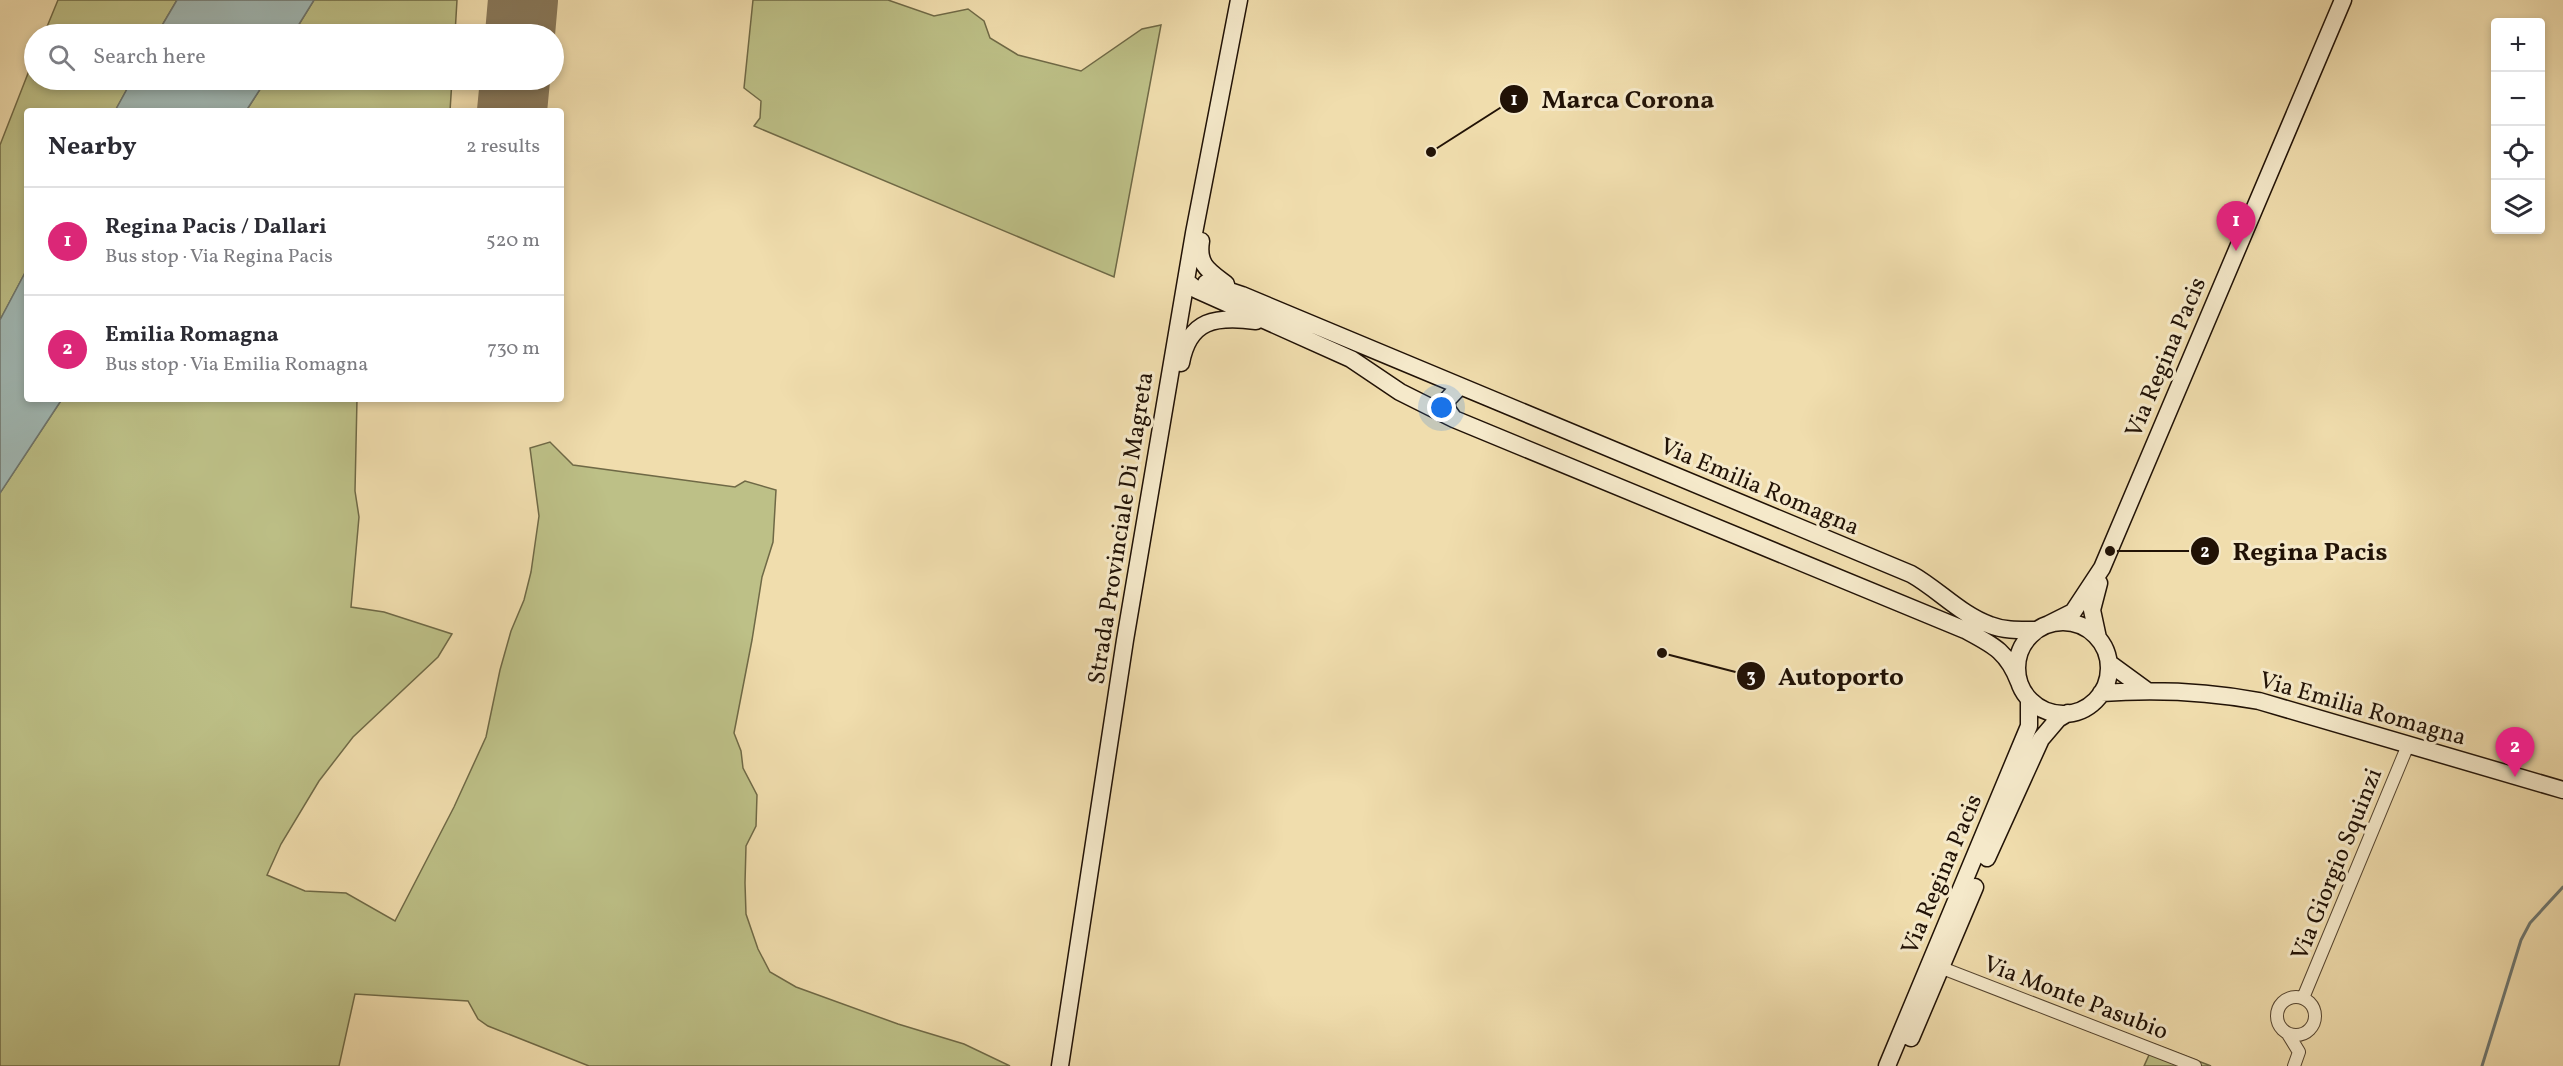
<!DOCTYPE html>
<meta charset="utf-8">
<style>
body{margin:0;font-family:Vollkorn,serif;background:#f2f2f3;color:#2b2b33}
.controls{position:absolute;right:18px;top:18px;display:grid;overflow:hidden;border-radius:6px;box-shadow:0 3px 9px #0003}
.controls button{width:54px;height:54px;display:grid;place-items:center;padding:0;border:0;border-bottom:2px solid #e1e1e2;background:#fff;color:#2b2b33;font:30px sans-serif}
.you{position:absolute;left:1442px;top:408px;width:21px;height:21px;margin:-15px;border:4px solid #fff;border-radius:50%;background:#1a73e8;box-shadow:0 0 0 9px #1a73e833}
.badge{display:grid;place-items:center;width:39px;height:39px;border-radius:50%;background:#db2777;color:#fff;font-size:20px;font-weight:700}
.pin{position:absolute;translate:-50% -50px;filter:drop-shadow(0 2px 3px #0008)}
.pin::after{content:'';position:absolute;top:32px;width:21px;height:18px;background:inherit;clip-path:polygon(0 0,100% 0,50% 100%)}
.list{margin:0;padding:0;list-style:none}
h2{display:flex;justify-content:space-between;align-items:center;height:78px;margin:0;padding:0 24px;font-size:26px}
h2 small{font-size:20px;font-weight:400;color:#7c7c81}
.list li{display:grid;grid-template-columns:39px 1fr auto;gap:18px;align-items:center;box-sizing:border-box;height:108px;padding:0 24px;border-top:2px solid #e1e1e2}
.list b{display:block;font-size:22px;white-space:nowrap}
.list p{margin:0;font-size:20px;white-space:nowrap;color:#7c7c81}
.list em{font-size:20px;font-style:normal;color:#7c7c81}
.icon{flex:none;width:33px;height:33px;fill:none;stroke:currentColor;stroke-width:2;stroke-linecap:round;stroke-linejoin:round}
.map{position:relative;flex:none;width:2563px;height:1066px;overflow:hidden}
.search{position:absolute;background:#fff;box-shadow:0 3px 9px #0003;left:24px;top:24px;width:540px;height:66px;display:flex;align-items:center;gap:15px;box-sizing:border-box;padding:0 21px;border-radius:33px;color:#7c7c81;font-size:22px}
.panel{position:absolute;background:#fff;box-shadow:0 3px 9px #0003;left:24px;top:108px;width:540px;height:294px;border-radius:6px}
.map>svg:first-child{display:block}
.green{fill:#bdc087;stroke:#6f6946;stroke-width:1.5}
.water{fill:#a0b9b6;stroke:#6d7670;stroke-width:1.5}
.lines{fill:none;stroke-linecap:round;stroke-linejoin:round}
.stream{stroke:#6d7670;stroke-width:3}
.runway{stroke:#88785a;stroke-width:70}
.street-casing{stroke:#554530;stroke-width:14}
.secondary-casing{stroke:#211206;stroke-width:19}
.street{stroke:#f5e9ca;stroke-width:12}
.secondary{stroke:#f5e9ca;stroke-width:16}
.labels{text-anchor:middle;stroke-width:6;stroke-linejoin:round;paint-order:stroke}
.street-label{font-size:24px;fill:#211206;stroke:#f5e9ca}
.leader{fill:none;stroke:#211206;stroke-width:2}
.callout-dot{fill:#211206;stroke:#f5e9ca;stroke-width:2}
.mark-label{font-size:18px;text-anchor:middle;font-weight:bold;fill:#fff}
.callout-label{font-size:26px;text-anchor:middle;font-weight:bold;fill:#211206;stroke:#f5e9ca;stroke-width:6;stroke-linejoin:round;paint-order:stroke}
</style>
<div class="map">
<svg width="2563" height="1066" viewBox="0 0 2563 1066">
<rect width="100%" height="100%" fill="#f0ddad"/>
<filter id="stains"><feTurbulence type="fractalNoise" baseFrequency=".00333" numOctaves="4"/><feColorMatrix values="0 0 0 0 .2 0 0 0 0 .09 0 0 0 0 .02 0 0 0 .5 -.17"/></filter>
<radialGradient id="worn" r=".72"><stop offset=".6" stop-color="#630" stop-opacity="0"/><stop offset="1" stop-color="#630" stop-opacity=".3"/></radialGradient>
<!-- green -->
<path class="green" d="M58 0H177L157 34H44Z
M314 0H457L455 34H293Z
M753 0H888L934 16 968 9 984 21 990 38 1018 55 1081 71 1142 29 1161 25 1114 277 754 126 760 118 761 101 744 88Z
M34 58V80H132L115 111H27V269L0 320V145Z
M266 80H452L450 111H246Z
M62 399H357L355 491 359 517 351 607 384 612 452 634 438 657 353 737 319 781 281 844 267 875 305 891 346 893 395 921 454 807 486 737 500 670 511 631 524 600 531 572 539 516 530 448 550 442 573 465 735 487 745 481 776 490 773 542 762 577 752 640 734 733 741 751 743 768 757 795 756 826 746 846 745 883 746 914 758 949 770 972 796 987 898 1024 964 1044 1010 1066H589L488 1026 478 1019 468 1001 355 994 339 1066H0V493Z
M2154 1044 2211 1066H2144Z"/>
<!-- water -->
<path class="water" d="M177 0H314L293 34H157Z
M132 80H266L246 111H115Z
M27 269V399H62L0 493V320Z"/>
<g class="lines">
<!-- stream -->
<path class="stream" d="M2482 1066 2521 940 2530 923 2563 887"/>
<!-- runway -->
<path class="runway" d="M520 34 523 0
M512 111 515 80"/>
<defs>
<path id="street" d="M1942 968 2195 1066
M2277 1016a19 19 0 1 1 38 0a19 19 0 1 1-38 0Z
M2303 998 2408 745
M2288 1034 2299 1052 2294 1066"/>
<path id="secondary" d="M1201 241C1197 265 1209 271 1226 284
M1186 281 1197 290 1351 359 1400 392 1454 419 1965 630C1993 645 2007 651 2019 682
M1206 283 1242 295 1911 574C1938 589 1961 615 1990 625 2005 631 2021 630 2037 630
M1181 363C1189 319 1216 316 1256 321
M1454 419 1447 409V400L1460 386
M2017 668a46 46 0 1 1 92 0a46 46 0 1 1-92 0Z
M2049 624 2073 612 2102 568 2343 0
M2098 638 2092 610 2099 583
M2109 663 2146 690
M2101 693C2156 689 2205 691 2259 701L2563 790
M1987 858 2041 739 2058 719 2068 713
M1911 1038 1975 887
M1060 1066 1125 640 1194 233 1239 0
M1887 1066 2029 726V699"/>
</defs>
<!-- street casing -->
<use href="#street" class="street-casing"/>
<!-- secondary casing -->
<use href="#secondary" class="secondary-casing"/>
<!-- street -->
<use href="#street" class="street"/>
<!-- secondary -->
<use href="#secondary" class="secondary"/>
</g>
<g class="labels">
<!-- street labels -->
<g class="street-label">
<text transform="translate(2165 357) rotate(-67)" y="8">Via Regina Pacis</text>
<text transform="translate(1760 486) rotate(23)" y="8">Via Emilia Romagna</text>
<text transform="translate(1120 528) rotate(-81)" y="8">Strada Provinciale Di Magreta</text>
<text transform="translate(2363 708) rotate(16)" y="8">Via Emilia Romagna</text>
<text transform="translate(2336 864) rotate(-68)" y="8">Via Giorgio Squinzi</text>
<text transform="translate(1941 874) rotate(-67)" y="8">Via Regina Pacis</text>
<text transform="translate(2076 997) rotate(21)" y="8">Via Monte Pasubio</text>
</g>
</g>
<!-- callouts -->
<path class="leader" d="M1431 152L1514 99M2110 551L2205 551M1662 653L1751 676"/>
<g class="callout-dot">
<circle cx="1431" cy="152" r="6"/>
<circle cx="2110" cy="551" r="6"/>
<circle cx="1662" cy="653" r="6"/>
<circle cx="1514" cy="99" r="15"/>
<circle cx="2205" cy="551" r="15"/>
<circle cx="1751" cy="676" r="15"/>
</g>
<g class="mark-label">
<text x="1514" y="105">1</text>
<text x="2205" y="557">2</text>
<text x="1751" y="682">3</text>
</g>
<g class="callout-label">
<text x="1628" y="108">Marca Corona</text>
<text x="2310" y="560">Regina Pacis</text>
<text x="1841" y="685">Autoporto</text>
</g>
<rect width="100%" height="100%" filter="url(#stains)"/>
<rect width="100%" height="100%" fill="url(#worn)"/>
</svg>
<div class="controls">
<button>+</button>
<button>−</button>
<button><svg class="icon" aria-label="locate" viewBox="0 0 24 24"><circle cx="12" cy="12" r="6"/><path d="M12 2v4M12 18v4M2 12h4M18 12h4"/></svg></button>
<button><svg class="icon" aria-label="layers" viewBox="0 0 24 24"><path d="M12 4l9 5-9 5-9-5zM3 14l9 5 9-5"/></svg></button>
</div>
<div class="you"></div>
<div class="pin badge" style="left:2236px;top:251px">1</div>
<div class="pin badge" style="left:2515px;top:777px">2</div>
<div class="search"><svg class="icon" aria-label="search" viewBox="0 0 24 24"><circle cx="10" cy="10" r="6"/><path d="M15 15l6 6"/></svg>Search here</div>
<section class="panel">
<h2>Nearby<small>2 results</small></h2>
<ul class="list">
<li><span class="badge">1</span><div><b>Regina Pacis / Dallari</b><p>Bus stop · Via Regina Pacis</p></div><em>520 m</em></li>
<li><span class="badge">2</span><div><b>Emilia Romagna</b><p>Bus stop · Via Emilia Romagna</p></div><em>730 m</em></li>
</ul>
</section>
</div>
